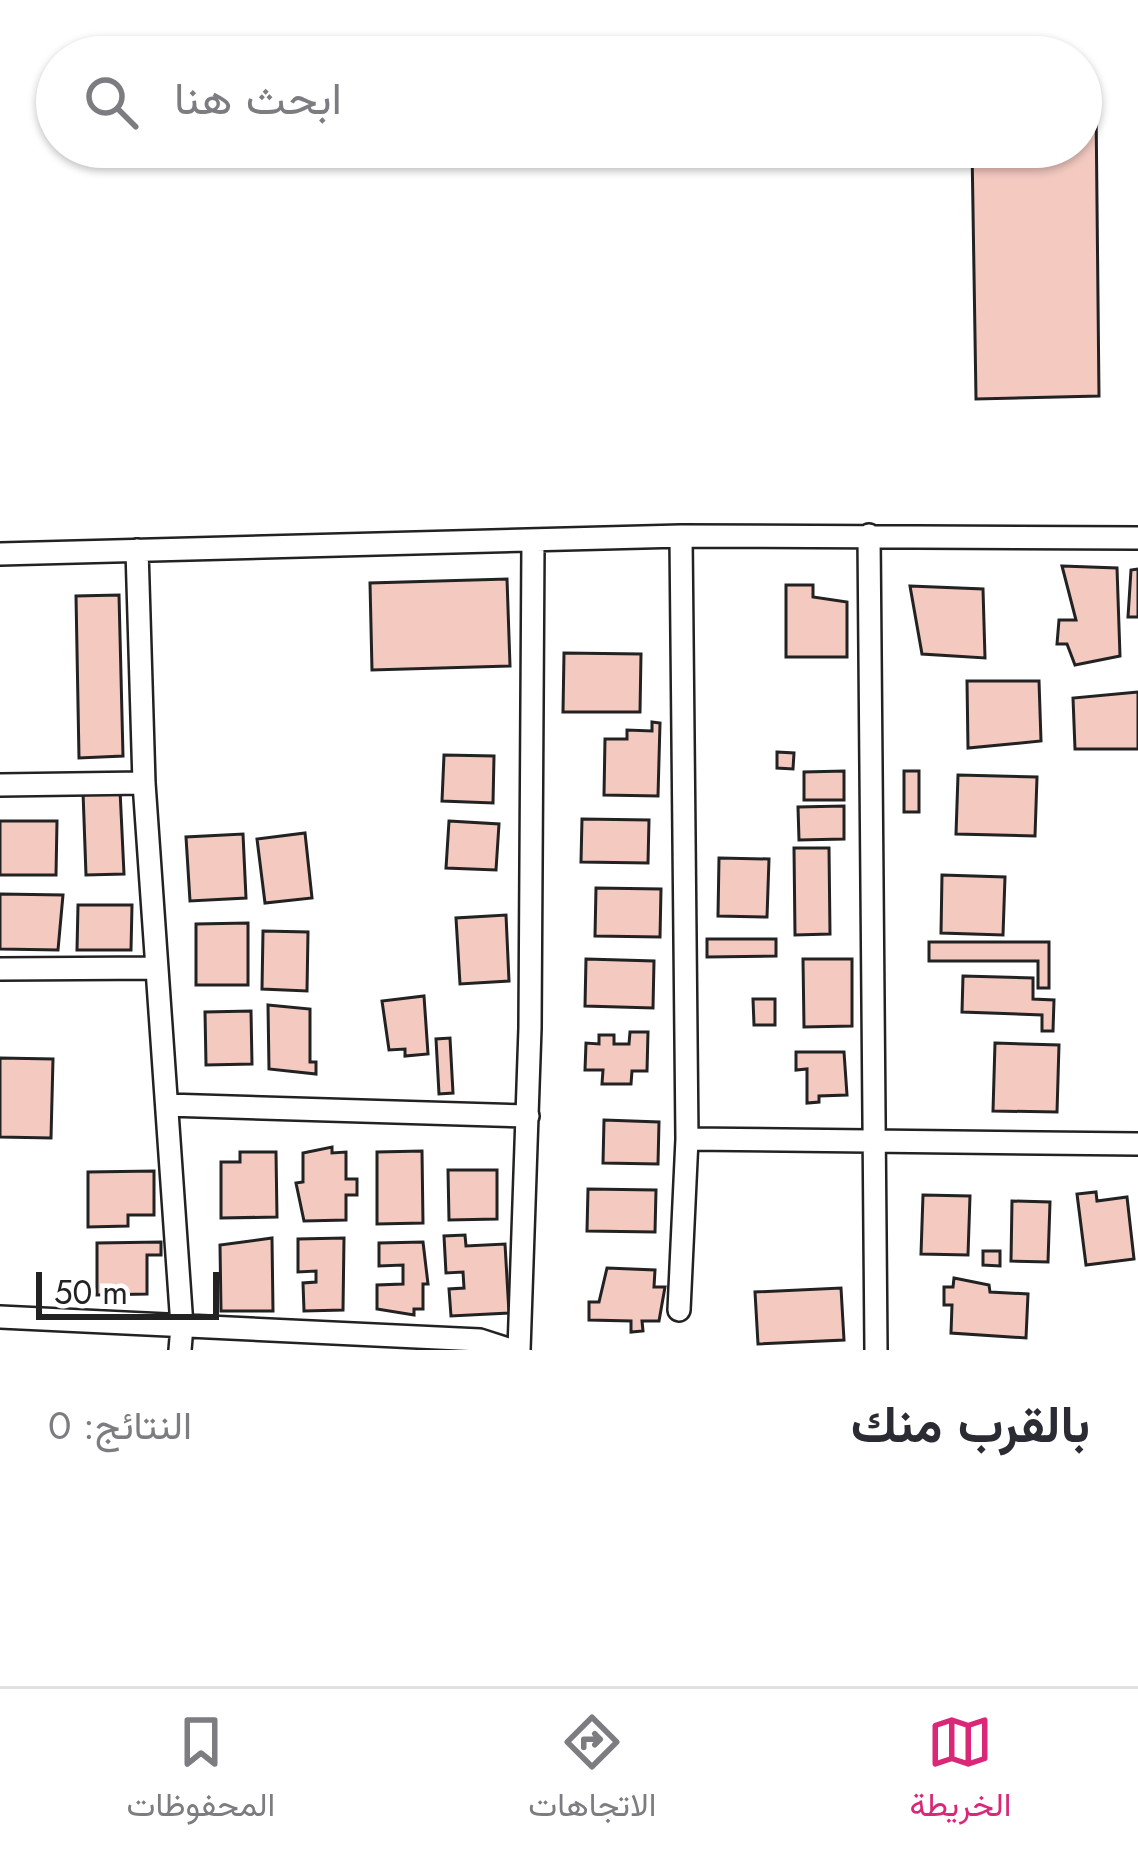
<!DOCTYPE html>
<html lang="ar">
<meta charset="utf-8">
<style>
body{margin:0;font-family:Jost,Vazirmatn,sans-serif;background:#f2f2f3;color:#2b2b33;direction:rtl}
.scale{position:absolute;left:36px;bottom:30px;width:183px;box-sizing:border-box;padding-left:12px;border:6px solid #222;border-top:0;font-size:33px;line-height:42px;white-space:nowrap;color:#222;-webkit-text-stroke:9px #fff;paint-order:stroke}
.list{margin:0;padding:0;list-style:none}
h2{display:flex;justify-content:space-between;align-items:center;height:156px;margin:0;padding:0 48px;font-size:51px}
h2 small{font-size:39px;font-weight:400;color:#7c7c81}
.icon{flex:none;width:66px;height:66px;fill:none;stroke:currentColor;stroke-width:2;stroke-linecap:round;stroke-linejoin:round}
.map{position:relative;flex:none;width:1138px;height:1350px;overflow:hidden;direction:ltr}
.search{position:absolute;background:#fff;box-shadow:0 3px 9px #0004;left:36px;right:36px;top:36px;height:132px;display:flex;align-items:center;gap:30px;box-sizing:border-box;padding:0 42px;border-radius:66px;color:#7c7c81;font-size:45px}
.sheet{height:336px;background:#fff}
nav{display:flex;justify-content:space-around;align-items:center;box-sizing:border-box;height:168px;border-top:3px solid #e1e1e2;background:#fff;font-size:33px;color:#7c7c81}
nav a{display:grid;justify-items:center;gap:6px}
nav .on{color:#db2777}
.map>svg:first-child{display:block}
.building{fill:#f3c9c0;stroke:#222;stroke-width:3}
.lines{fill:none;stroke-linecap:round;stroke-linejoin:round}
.minor-casing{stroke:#222;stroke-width:26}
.minor{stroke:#fff;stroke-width:21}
</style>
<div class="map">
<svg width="1138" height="1350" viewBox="0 0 1138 1350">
<rect width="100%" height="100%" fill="#fff"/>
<!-- building -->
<path class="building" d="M1081 105H1096L1099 396 976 399 972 147H1081Z
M1062 566 1117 568 1120 656 1075 665 1067 644H1057L1059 620H1076Z
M1138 569V617H1128L1131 570Z
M507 579 510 666 372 670 370 583Z
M786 585H813V597L847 602V657H786Z
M910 586 983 589 985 658 922 654Z
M119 595 123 756 79 758 76 596Z
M564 653 641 654 640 712H563Z
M967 681H1039L1041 741 968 748Z
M1138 692V749H1075L1073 698Z
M652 722 660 723 658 796 604 795 605 739H627V730L652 731Z
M777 752 794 753 793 769 777 768Z
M444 755 494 756 493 803 442 801Z
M844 771V800H804V772Z
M904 771H919V812H904Z
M958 775 1037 777 1035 836 956 834Z
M120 790 124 874 86 875 83 792Z
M844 806V839L799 840 798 807Z
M582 819 649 820 648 863 581 862Z
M0 821H57L56 875H0Z
M449 821 499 824 496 870 446 868Z
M305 833 312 898 265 903 257 839Z
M243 834 246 898 190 901 186 837Z
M794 848H829L830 934 795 935Z
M719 858 769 859 767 917 718 916Z
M942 875 1005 877 1003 935 941 933Z
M596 888 661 889 660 937 595 936Z
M0 894 63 895 58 950 0 949Z
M78 905H132L131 950H77Z
M506 915 509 981 460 984 456 918Z
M248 923V985H196V924Z
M263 931 308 932 307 991 262 989Z
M707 939H776V956L707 957Z
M929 942H1049V988H1038V961H929Z
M586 959 654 961 653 1008 585 1006Z
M803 959H852V1026L804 1027Z
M963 976 1033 978V999L1054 1000 1053 1031H1042V1015L962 1012Z
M424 996 428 1054 405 1056V1049L389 1050 382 1001Z
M753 999H775V1025H754Z
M268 1005 310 1009V1062H316V1074L269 1069Z
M251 1011 252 1064 206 1065 205 1012Z
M630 1032H648L647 1071H632L631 1084H602L603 1070H585L586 1043 599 1044V1035H614V1044H629Z
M450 1038 453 1093 439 1094 436 1039Z
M995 1043 1059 1045 1057 1112 993 1111Z
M796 1052H844L847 1095 819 1096V1102L807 1103V1069L796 1070Z
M0 1058 53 1059 51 1138 0 1137Z
M604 1120 659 1122 658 1164 603 1163Z
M332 1147V1153L346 1152V1179H357V1195H346V1220L304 1221 296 1183 303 1182V1153Z
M422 1151 423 1223 377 1224V1152Z
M240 1152H276L277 1217 221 1218V1162H240Z
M448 1170H497V1219L449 1220Z
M154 1171V1215H128V1226L88 1227V1172Z
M588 1189 656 1190 655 1232 587 1231Z
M1096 1192 1097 1201 1127 1197 1134 1259 1086 1265 1077 1194Z
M923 1195 970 1196 968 1255 921 1254Z
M1012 1201 1050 1202 1048 1262 1011 1261Z
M465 1235 466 1246 505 1244 509 1313 451 1316 449 1289 464 1288 463 1272 446 1273 444 1236Z
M272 1238 273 1311H221L220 1245Z
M344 1238 343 1310 304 1311 303 1283 316 1282V1271L298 1272V1239Z
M161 1242V1255H147V1294L97 1295V1243Z
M423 1242 428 1284H423V1309H414V1315L377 1309V1285L403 1284V1265L379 1266V1243Z
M983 1251H1000V1266L983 1265Z
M607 1268 655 1270 654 1287H665L659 1321H642L643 1331 631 1332V1321L589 1320V1302H599Z
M954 1278 989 1285 990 1292 1028 1294 1026 1338 951 1333 952 1305H944V1287H953Z
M841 1288 844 1340 758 1344 755 1292Z"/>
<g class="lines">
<defs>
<path id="minor" d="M869 535 876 1350
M681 536 687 1139 1138 1144
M137 550 144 783 182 1326 180 1350
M0 554 681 536 1138 538
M0 785 144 783
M0 969 157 968
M167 1105 528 1116
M679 1310 687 1139
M0 1317 480 1340 511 1350
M519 1350 530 1028 533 542"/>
</defs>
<!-- minor casing -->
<use href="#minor" class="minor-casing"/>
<!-- minor -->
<use href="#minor" class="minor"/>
</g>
</svg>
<div class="scale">50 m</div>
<div class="search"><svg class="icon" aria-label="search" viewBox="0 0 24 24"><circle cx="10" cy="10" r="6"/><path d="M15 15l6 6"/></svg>ابحث هنا</div>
</div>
<section class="sheet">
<h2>بالقرب منك<small>النتائج: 0</small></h2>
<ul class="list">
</ul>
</section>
<nav>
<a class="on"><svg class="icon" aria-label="map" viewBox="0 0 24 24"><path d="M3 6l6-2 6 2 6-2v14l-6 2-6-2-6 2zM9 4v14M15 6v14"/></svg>الخريطة</a>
<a><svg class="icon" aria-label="directions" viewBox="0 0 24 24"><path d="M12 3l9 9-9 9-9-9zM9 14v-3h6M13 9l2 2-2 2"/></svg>الاتجاهات</a>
<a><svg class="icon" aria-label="saved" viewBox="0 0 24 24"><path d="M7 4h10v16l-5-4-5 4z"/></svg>المحفوظات</a>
</nav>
